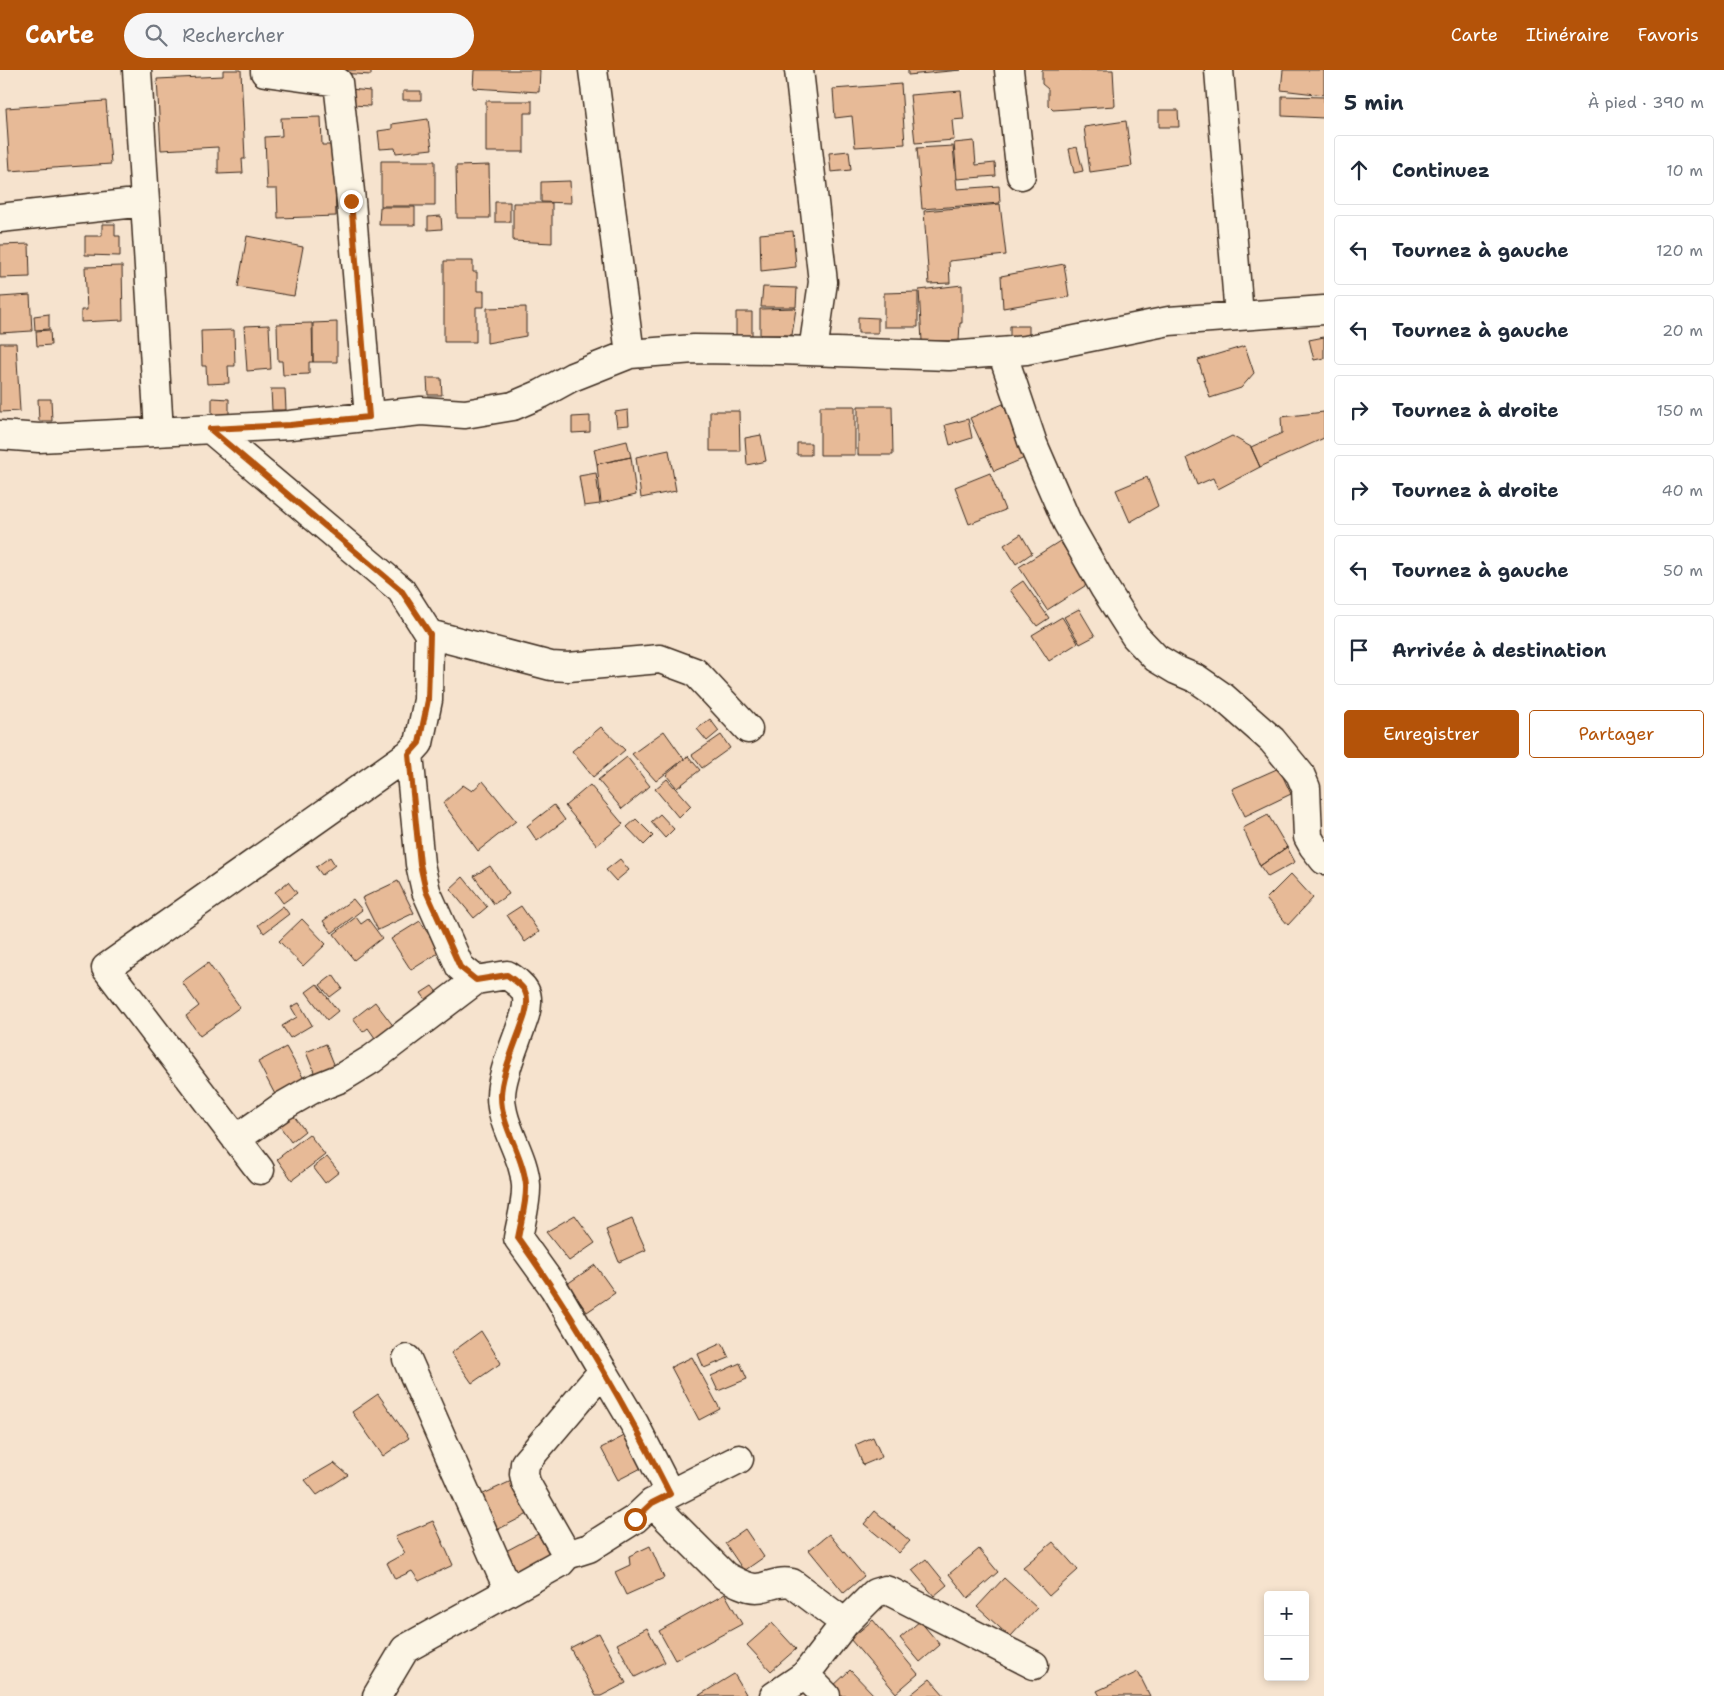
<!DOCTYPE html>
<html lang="fr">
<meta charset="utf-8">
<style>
body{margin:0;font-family:"Shantell Sans",sans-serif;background:#f6f6f7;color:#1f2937}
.controls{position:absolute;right:15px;bottom:15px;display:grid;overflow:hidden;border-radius:5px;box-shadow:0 2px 8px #0003}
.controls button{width:45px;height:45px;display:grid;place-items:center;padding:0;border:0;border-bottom:1px solid #e0e1e3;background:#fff;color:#1f2937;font:25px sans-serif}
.stop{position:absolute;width:15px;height:15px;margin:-11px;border:4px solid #b45309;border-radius:50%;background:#fff}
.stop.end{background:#b45309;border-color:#fff;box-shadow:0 1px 5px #0008}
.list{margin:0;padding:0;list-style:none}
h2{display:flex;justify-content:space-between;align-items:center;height:65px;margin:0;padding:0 20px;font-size:21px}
h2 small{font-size:16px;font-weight:400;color:#747a83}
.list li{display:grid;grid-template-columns:32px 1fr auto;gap:15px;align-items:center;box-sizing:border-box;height:70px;margin:0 10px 10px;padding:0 10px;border:1px solid #e0e1e3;border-radius:5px}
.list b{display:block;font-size:19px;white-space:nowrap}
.list em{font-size:16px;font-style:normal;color:#747a83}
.actions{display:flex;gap:10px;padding:15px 20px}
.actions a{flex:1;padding:11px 0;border:1px solid #b45309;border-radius:5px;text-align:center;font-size:18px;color:#b45309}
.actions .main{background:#b45309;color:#fff}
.icon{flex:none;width:28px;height:28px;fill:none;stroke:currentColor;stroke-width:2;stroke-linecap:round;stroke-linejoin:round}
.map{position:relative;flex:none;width:1324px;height:1626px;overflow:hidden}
header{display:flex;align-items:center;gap:30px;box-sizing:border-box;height:70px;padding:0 25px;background:#b45309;color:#fff}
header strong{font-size:24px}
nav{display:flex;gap:28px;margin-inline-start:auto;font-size:18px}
.search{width:350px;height:45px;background:#f6f6f7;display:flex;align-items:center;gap:12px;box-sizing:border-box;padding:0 18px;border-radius:28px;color:#747a83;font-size:19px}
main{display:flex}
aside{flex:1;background:#fff}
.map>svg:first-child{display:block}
.building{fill:#e7ba97;stroke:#3b2a1e}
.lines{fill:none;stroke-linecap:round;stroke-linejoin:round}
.minor-casing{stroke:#3b2a1e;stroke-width:31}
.minor{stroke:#fcf5e5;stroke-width:28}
.route{stroke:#b45309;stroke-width:6}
</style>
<header>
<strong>Carte</strong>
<div class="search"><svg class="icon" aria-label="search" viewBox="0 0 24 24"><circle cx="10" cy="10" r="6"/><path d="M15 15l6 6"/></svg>Rechercher</div>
<nav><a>Carte</a><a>Itinéraire</a><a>Favoris</a></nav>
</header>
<main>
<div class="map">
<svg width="1324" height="1626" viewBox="0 0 1324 1626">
<rect width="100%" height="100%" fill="#f6e3ce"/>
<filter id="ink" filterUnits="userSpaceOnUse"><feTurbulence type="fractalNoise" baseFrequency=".02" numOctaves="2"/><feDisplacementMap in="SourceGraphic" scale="10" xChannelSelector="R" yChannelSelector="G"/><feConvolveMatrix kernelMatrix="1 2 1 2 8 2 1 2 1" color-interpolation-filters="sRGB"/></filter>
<g filter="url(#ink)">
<!-- building -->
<path class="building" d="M223 0H241L245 89H242L243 103 218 104V77L161 80 157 9 223 6Z
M339 0H371V5L339 3Z
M474 0H540L539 22 473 18Z
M908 0H961L908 5Z
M1042 0H1113L1115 36 1053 40 1048 35V19L1042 14Z
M1283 0H1324V25L1281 20Z
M901 14 905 74 855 77 852 46 835 48 833 19Z
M350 19 370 21V36L350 35Z
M403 21H421V30H403Z
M961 21 964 49 952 50 954 70 915 73 910 25Z
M1282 26 1324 27V48L1282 46Z
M106 31 111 94 10 101 6 38Z
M486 31H532V43H524V82H486Z
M1159 40H1178L1179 57H1159Z
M321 47 322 75H334L336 146 278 148 277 119H267L265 67 282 66 281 48Z
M428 49 432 79 396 83 395 78 380 79 378 61 392 59V54Z
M1126 51 1132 96 1090 102 1084 57Z
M974 71 976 95 995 93 996 106 957 109 954 73Z
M953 76 957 119 999 116 1000 133 922 139 917 78Z
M1077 77 1083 101 1074 103 1069 79Z
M849 81 851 100 831 102 829 83Z
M381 91H435V136H381Z
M489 95 490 148H457L456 96Z
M570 111 571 133 541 132V112Z
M495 132H510V152H495Z
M513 133H552V173L513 171Z
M1000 134 1006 185 949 191 950 213 929 214 924 141Z
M380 137H415V155H379Z
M441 146 442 159 428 160V147Z
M102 154H115V166H120V186L85 185V166H102Z
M793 161 796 197 761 201 760 164Z
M247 166 303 177 294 226 238 217Z
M29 174 30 207 0 208V175Z
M444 191H473V202H477V221H484V237H476V272H444Z
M1064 194 1069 227 1003 238 1001 206Z
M122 196 123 250 81 252V240H87L85 197Z
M962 215V253H960L959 271H922L919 220Z
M763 217 797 218 796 237H761Z
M918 222V257H884V223Z
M30 225 32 261 0 263V227Z
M526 237V266L487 273V238Z
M796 238 792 265H760V239Z
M736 242H752V267H736Z
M49 244V259L35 260 34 246Z
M858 247 878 248V263H858Z
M337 252V292H313V253Z
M312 253 313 292H309V304L283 305 282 291H278L277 254Z
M269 255 271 299 247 301 244 256Z
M1010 256H1029V268H1010Z
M50 260 51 275 37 276 36 261Z
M234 260 235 296H228L229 313 207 314 206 296H202L201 261Z
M1324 267V288L1314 290 1309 270Z
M0 273H16L20 341 0 342Z
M1245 276 1254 303 1241 318 1210 328 1198 290Z
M427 308H441L442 325H428Z
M271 319H285L286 340H272Z
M212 328 229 329V347L212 346Z
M38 329H51L52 351H39Z
M1003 334 1027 387 994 401 970 348Z
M820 336H855V385H820Z
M858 336H892L893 385H858Z
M628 340 629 355 617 356 615 342Z
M710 341H739L740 381H710Z
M1324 342V368L1260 397 1251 377 1282 363 1281 347Z
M590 346V362L572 363V347Z
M968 349 972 368 950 375 945 355Z
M761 365 766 391 747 395 745 368Z
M1232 366 1251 377 1260 397 1218 419 1213 408 1197 415 1187 388Z
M627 371 631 387 597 394 594 379Z
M797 373H811V385H797Z
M669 380 676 421 641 428 636 387Z
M631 387 636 425 601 433 597 394Z
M596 403 600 434 584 436 579 406Z
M990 403 1005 440 969 454 955 417Z
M1147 407 1158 436 1130 452 1116 420Z
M1021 464 1032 483 1016 494 1004 475Z
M1060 471 1088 514 1047 540 1019 497Z
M1023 511 1049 548 1037 556 1010 520Z
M1079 539 1095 566 1080 574 1064 547Z
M1062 547 1078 573 1049 591 1032 565Z
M710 649 719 661 707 671 697 659Z
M601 657 625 680 593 707 572 681Z
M664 661 684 689 656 711 632 684Z
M721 665 730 678 702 698 692 685Z
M688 686 700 700 677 718 666 705Z
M627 687 650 716 622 739 598 710Z
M1279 698 1291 724 1245 746 1232 719Z
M667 709 691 736 679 748 655 719Z
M483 711 516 751 478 781 443 733 463 715 472 721Z
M590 715 623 754 597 775 565 736Z
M554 735 565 750 537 771 527 756Z
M660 744 674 759 665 768 651 752Z
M1268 745 1287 777 1260 796 1243 758Z
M636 749 653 766 644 775 627 757Z
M1287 777 1295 792 1268 807 1260 796Z
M330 787 335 795 322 805 316 797Z
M620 789 629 800 616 811 606 800Z
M490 796 509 824 494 834 474 806Z
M1291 804 1313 828 1288 855 1266 829Z
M463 807 487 837 474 848 450 819Z
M398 811 414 843 378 860 362 828Z
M288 812 297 823 283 833 275 822Z
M353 829 362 840 332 863 323 851Z
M283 836 289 844 264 863 258 855Z
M521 836 539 862 525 872 507 845Z
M356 847 361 854 368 849 382 868 354 890 334 864Z
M302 849 326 874 303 896 279 871Z
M420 851 440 882 411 900 391 869Z
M208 893 240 937 200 966 186 946 199 936 182 912Z
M333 905 342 918 330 927 320 915Z
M317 914 338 941 327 950 306 922Z
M432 916 444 931 433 939 421 923Z
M375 932 398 962 380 975 368 958 363 962 353 949Z
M299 933 312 955 290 968 282 956 297 947 291 937Z
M326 974 338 1004 318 1012 306 982Z
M286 977 308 1016 279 1032 258 992Z
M293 1045 305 1061 291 1072 279 1055Z
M309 1064 325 1085 292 1110 277 1089Z
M327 1087 339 1102 325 1113 313 1097Z
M575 1145 595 1173 569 1191 546 1162Z
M632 1149 646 1180 619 1192 606 1160Z
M595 1195 615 1223 587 1242 567 1214Z
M481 1261 501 1293 472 1313 451 1283Z
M722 1273 729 1288 704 1298 698 1284Z
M692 1287 720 1339 699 1350 671 1297Z
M740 1293 747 1309 718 1321 711 1306Z
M378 1324 409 1368 383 1386 352 1342Z
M634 1361 651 1393 618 1410 601 1378Z
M873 1367 882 1387 863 1395 855 1375Z
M334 1393 348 1405 317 1425 305 1410Z
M520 1407 530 1443 495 1461 479 1426Z
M875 1441 910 1471 899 1483 864 1454Z
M433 1451 453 1495 419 1511 412 1501 395 1509 387 1493 405 1483 395 1467Z
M745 1459 764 1487 744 1501 725 1473Z
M538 1464 550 1485 516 1503 504 1482Z
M829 1464 864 1506 844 1523 809 1480Z
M1053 1472 1078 1500 1049 1526 1023 1497Z
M650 1476 664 1508 626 1525 615 1502 630 1495 629 1486Z
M979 1479 998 1502 968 1528 949 1504Z
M926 1489 947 1515 934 1526 912 1500Z
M1004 1508 1037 1538 1010 1567 977 1537Z
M725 1524 742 1554 675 1590 659 1561Z
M873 1550 918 1604 896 1623 850 1569Z
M920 1551 940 1575 920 1592 900 1568Z
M772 1553 796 1579 771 1601 747 1575Z
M647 1558 665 1592 635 1607 617 1574Z
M599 1563 626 1613 601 1626H596L570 1578Z
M850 1600 875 1626H837L830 1619Z
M1138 1602 1150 1626H1100L1097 1621Z
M734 1604 746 1624 742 1626H698Z
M930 1609 945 1626H909Z"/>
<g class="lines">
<defs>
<path id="minor" d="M137 0 159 361
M265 0V2L338 12 351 131 369 347
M593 0 630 284
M799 0 823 212 813 281
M1009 0 1021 105
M1219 0 1239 246
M0 148 145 132
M1002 282 1033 374 1067 452 1105 519 1135 566 1156 588 1176 600 1197 609 1223 627 1272 670 1300 704 1306 718 1308 767 1313 776 1324 790
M210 359 401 520 429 564 428 630 419 673 409 684 106 898 260 1100
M0 365 39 368 290 355 421 341 465 344 513 336 541 324 572 307 630 284 694 279 780 280 949 286 1026 280 1169 251 1324 240
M429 564 551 596 568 597 660 589 695 602 748 659
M476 910 507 905C525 917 531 923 525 945 518 968 501 1004 501 1026 501 1057 524 1084 526 1115 527 1131 521 1151 518 1168L554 1218 603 1301 525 1393 524 1404 526 1413 567 1485
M236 1069 283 1036 311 1020 341 1008 372 989 476 910 460 897 426 821 420 794 409 684
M407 1289 509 1521
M603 1301 635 1355 670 1424
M652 1433 725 1506C734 1511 746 1518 756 1518 768 1518 775 1510 792 1513L845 1553
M805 1605 845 1553 875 1523 885 1520 891 1522 1034 1595
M377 1626 405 1579 560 1493 567 1485 589 1478 635 1449 652 1433 739 1389
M774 1626 805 1605 826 1626"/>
</defs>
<!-- minor casing -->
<use href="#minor" class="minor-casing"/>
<!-- minor -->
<use href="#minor" class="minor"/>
</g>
</g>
<g class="lines" filter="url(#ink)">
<!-- route -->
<path class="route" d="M351 131 369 347 290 355 210 359 401 520 430 564 428 630 419 673 409 684 420 794 426 821 460 897 476 910 507 905C525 917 531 923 525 945 518 968 501 1004 501 1026 501 1057 523 1084 526 1115 527 1131 521 1151 518 1168 576 1249 625 1335 670 1424L652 1433 635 1449"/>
</g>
</svg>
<div class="controls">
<button>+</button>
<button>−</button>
</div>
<div class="stop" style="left:635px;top:1449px"></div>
<div class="stop end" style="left:351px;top:131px"></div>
</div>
<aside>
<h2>5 min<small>À pied · 390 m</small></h2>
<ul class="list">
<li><svg class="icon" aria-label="ahead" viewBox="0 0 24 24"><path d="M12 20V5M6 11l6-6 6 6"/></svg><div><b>Continuez</b></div><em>10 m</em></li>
<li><svg class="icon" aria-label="left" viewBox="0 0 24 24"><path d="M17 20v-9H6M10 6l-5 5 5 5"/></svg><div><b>Tournez à gauche</b></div><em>120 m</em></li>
<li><svg class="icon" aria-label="left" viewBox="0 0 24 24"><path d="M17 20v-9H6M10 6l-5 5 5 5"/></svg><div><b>Tournez à gauche</b></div><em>20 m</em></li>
<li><svg class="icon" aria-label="right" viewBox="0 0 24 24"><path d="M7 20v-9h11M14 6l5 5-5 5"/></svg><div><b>Tournez à droite</b></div><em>150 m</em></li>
<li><svg class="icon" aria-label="right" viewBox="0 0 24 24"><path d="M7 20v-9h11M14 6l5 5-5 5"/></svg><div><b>Tournez à droite</b></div><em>40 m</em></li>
<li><svg class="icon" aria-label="left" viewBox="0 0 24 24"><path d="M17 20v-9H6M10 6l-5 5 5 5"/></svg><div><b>Tournez à gauche</b></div><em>50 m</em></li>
<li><svg class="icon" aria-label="arrive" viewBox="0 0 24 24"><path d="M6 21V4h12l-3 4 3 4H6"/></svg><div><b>Arrivée à destination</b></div></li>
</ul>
<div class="actions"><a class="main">Enregistrer</a><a>Partager</a></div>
</aside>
</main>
